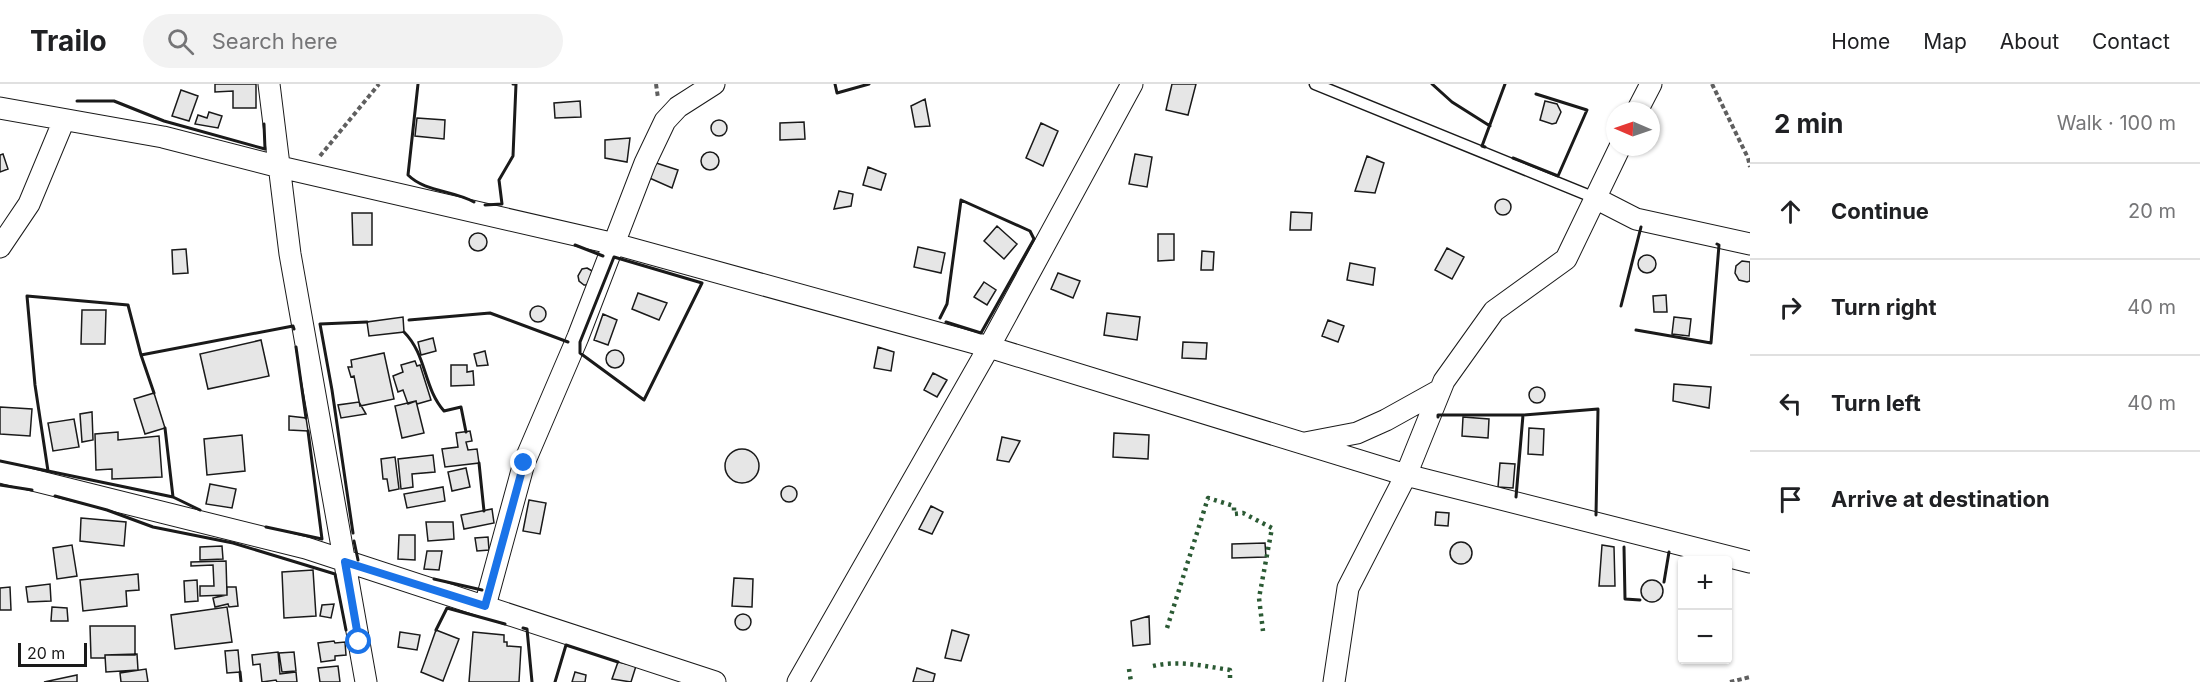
<!DOCTYPE html>
<meta charset="utf-8">
<style>
body{margin:0;font-family:Inter,sans-serif;background:#f2f2f2;color:#202124}
.controls{position:absolute;right:18px;bottom:18px;display:grid;overflow:hidden;border-radius:6px;box-shadow:0 2px 4px #0004}
.controls button{width:54px;height:54px;display:grid;place-items:center;padding:0;border:0;border-bottom:2px solid #e0e0e0;background:#fff;color:#202124;font:30px sans-serif}
.compass{position:absolute;left:1606px;top:18px;width:54px;height:54px;border-radius:50%;background:#fff;box-shadow:0 2px 4px #0004;rotate:272deg}
.scale{position:absolute;left:18px;bottom:15px;width:69px;box-sizing:border-box;padding-left:6px;border:3px solid #1a1a1a;border-top:0;font-size:16px;line-height:21px;white-space:nowrap;color:#1a1a1a;-webkit-text-stroke:4px #fff;paint-order:stroke}
.stop{position:absolute;width:18px;height:18px;margin:-14px;border:4px solid #1a73e8;border-radius:50%;background:#fff}
.stop.end{background:#1a73e8;border-color:#fff;box-shadow:0 2px 6px #0008}
.list{margin:0;padding:0;list-style:none}
h2{display:flex;justify-content:space-between;align-items:center;height:78px;margin:0;padding:0 24px;font-size:26px}
h2 small{font-size:20px;font-weight:400;color:#757577}
.list li{display:grid;grid-template-columns:39px 1fr auto;gap:18px;align-items:center;box-sizing:border-box;height:96px;padding:0 24px;border-top:2px solid #e0e0e0}
.list b{display:block;font-size:22px;white-space:nowrap}
.list em{font-size:20px;font-style:normal;color:#757577}
.icon{flex:none;width:33px;height:33px;fill:none;stroke:currentColor;stroke-width:2;stroke-linecap:round;stroke-linejoin:round}
.map{position:relative;flex:none;width:1750px;height:598px;overflow:hidden}
header{display:flex;align-items:center;gap:36px;box-sizing:border-box;height:84px;padding:0 30px;background:#fff;border-bottom:2px solid #e0e0e0}
header strong{font-size:28px}
nav{display:flex;gap:33px;margin-inline-start:auto;font-size:21px}
.search{width:420px;height:54px;background:#f2f2f2;display:flex;align-items:center;gap:15px;box-sizing:border-box;padding:0 21px;border-radius:33px;color:#757577;font-size:22px}
main{display:flex}
aside{flex:1;background:#fff}
.map>svg:first-child{display:block}
.building{fill:#e6e6e6;stroke:#1a1a1a;stroke-width:1.5}
.lines{fill:none;stroke-linecap:round;stroke-linejoin:round}
.lane-casing{stroke:#1a1a1a;stroke-width:13}
.street-casing{stroke:#1a1a1a;stroke-width:23}
.path{stroke:#5f5f5f;stroke-width:4;stroke-dasharray:4.5 3;stroke-linecap:butt}
.lane{stroke:#fff;stroke-width:10}
.street{stroke:#fff;stroke-width:21}
.hedge{stroke:#2b5a34;stroke-width:4.5;stroke-dasharray:3 4.5;stroke-linecap:butt}
.wall{stroke:#1a1a1a;stroke-width:3}
.route{stroke:#1a73e8;stroke-width:8}
</style>
<header>
<strong>Trailo</strong>
<div class="search"><svg class="icon" aria-label="search" viewBox="0 0 24 24"><circle cx="10" cy="10" r="6"/><path d="M15 15l6 6"/></svg>Search here</div>
<nav><a>Home</a><a>Map</a><a>About</a><a>Contact</a></nav>
</header>
<main>
<div class="map">
<svg width="1750" height="598" viewBox="0 0 1750 598">
<rect width="100%" height="100%" fill="#fff"/>
<!-- building -->
<path class="building" d="M215 0H256V24H233V7L215 8Z
M1172 0H1196L1188 31 1166 26Z
M181 6 198 12 189 37 172 32Z
M925 15 930 42 915 43 911 22Z
M580 17 581 33 555 34 554 19Z
M1545 17 1557 20 1561 28 1556 39 1552 40 1540 36Z
M209 28 222 32 218 44 195 40 198 31 207 34Z
M417 34 445 36 444 55 415 52Z
M711 44a8 8 0 1 1 16 0a8 8 0 1 1-16 0Z
M804 38 805 55 780 56V39Z
M1041 39 1058 47 1043 82 1026 74Z
M630 54 627 78 605 74V56Z
M701 77a9 9 0 1 1 18 0a9 9 0 1 1-18 0Z
M3 70 8 85 0 88V71Z
M1135 70 1152 73 1147 103 1129 100Z
M1367 72 1384 79 1375 109 1355 107Z
M650 77 678 86 672 104 645 92Z
M868 83 886 90 881 106 863 101Z
M839 107 853 110 851 122 834 125Z
M1495 123a8 8 0 1 1 16 0a8 8 0 1 1-16 0Z
M1291 128 1312 129 1311 146H1290Z
M352 129H372V161H353Z
M997 142 1017 160 1004 175 984 157Z
M469 158a9 9 0 1 1 18 0a9 9 0 1 1-18 0Z
M1158 150H1174V176L1158 177Z
M918 163 945 169 941 189 914 183Z
M1447 164 1464 173 1452 195 1435 186Z
M186 165 188 189 173 190 172 166Z
M1202 167 1214 168 1213 186H1201Z
M1638 180a9 9 0 1 1 18 0a9 9 0 1 1-18 0Z
M1742 177 1750 178V197L1747 198 1739 196 1735 189 1736 182Z
M1350 179 1375 184 1373 201 1347 196Z
M587 184 594 188 587 201H584L579 197 578 192 582 185Z
M1058 189 1080 197 1073 214 1051 205Z
M984 198 996 206 987 221 974 213Z
M638 209 667 219 659 236 632 225Z
M1666 211 1667 228H1654L1653 212Z
M530 230a8 8 0 1 1 16 0a8 8 0 1 1-16 0Z
M82 226H106L105 260H81Z
M1107 229 1140 233 1137 256 1104 251Z
M603 230 617 236 608 261 594 256Z
M403 233 404 248 369 252 367 238Z
M1674 233 1691 235 1689 252 1672 250Z
M1328 236 1344 242 1338 258 1322 252Z
M433 254 436 267 421 271 418 258Z
M261 256 269 292 208 305 200 270Z
M1183 258 1207 259 1206 275 1182 274Z
M878 263 894 268 891 287 874 284Z
M606 275a9 9 0 1 1 18 0a9 9 0 1 1-18 0Z
M485 267 488 281 477 282 474 270Z
M384 269 394 315 360 322 354 292 351 293 348 283H352L351 276Z
M415 277 417 282 420 281 431 316 417 320 416 317 408 320 403 306 398 308 393 292 403 288 401 281Z
M451 281H467V288L473 287 474 301 451 302Z
M933 289 947 296 937 313 924 306Z
M1674 300 1711 303 1709 324 1673 317Z
M1529 311a8 8 0 1 1 16 0a8 8 0 1 1-16 0Z
M154 309 165 344 145 350 134 315Z
M416 317 424 349 402 354 395 322Z
M359 318 366 330 341 334 338 321Z
M0 323 32 325 30 352 0 350Z
M92 328 93 356 82 358 80 330Z
M289 332 306 334 308 347 289 346Z
M1463 333 1489 335 1488 354 1462 352Z
M74 335 79 363 53 367 48 339Z
M1529 344 1544 345 1543 371 1528 370Z
M470 347 472 357 466 358 468 366 477 365 479 379 445 383 442 365 458 363 456 349Z
M118 348V356L159 352 162 393 112 395V385L96 386 95 350Z
M1114 349 1149 351 1148 375 1113 373Z
M242 351 245 387 207 391 204 355Z
M1002 353 1020 357 1009 378 997 376Z
M725 382a17 17 0 1 1 34 0a17 17 0 1 1-34 0Z
M433 371 435 388 412 390 413 403 401 405 398 375Z
M395 373 399 405 389 407 387 395H383L381 375Z
M1500 379 1515 380 1513 404 1498 403Z
M466 384 470 403 452 407 448 388Z
M210 400 236 405 232 424 206 420Z
M781 410a8 8 0 1 1 16 0a8 8 0 1 1-16 0Z
M443 403 445 417 407 424 404 410Z
M529 416 546 419 540 450 523 447Z
M931 422 943 428 932 450 919 445Z
M492 425 494 439 464 445 461 431Z
M1436 428 1449 429 1448 442 1435 441Z
M81 434 126 438 124 462 80 457Z
M426 438H453L454 455 428 457Z
M399 451H415V476L398 475Z
M488 453 489 466 477 467 475 454Z
M1450 469a11 11 0 1 1 22 0a11 11 0 1 1-22 0Z
M1265 459 1266 473 1232 474V460Z
M72 461 77 492 57 495 53 464Z
M1602 461 1614 463 1615 502H1599Z
M222 462 223 475 200 476V463Z
M427 467H442L439 486 424 485Z
M226 477 227 511 200 512V502H214L213 481 191 482V478Z
M313 486 316 532 284 534 282 488Z
M138 490 139 506 126 507 127 522 83 527 80 496Z
M734 494 753 495 752 523 732 522Z
M197 496 198 517 185 518 184 497Z
M1641 507a11 11 0 1 1 22 0a11 11 0 1 1-22 0Z
M50 500 51 517 28 518 26 503Z
M10 503 11 526H0V504Z
M227 503H236L238 522 229 523 228 520 215 523 213 514 227 511Z
M334 520 331 534 320 532 322 521Z
M52 523 67 524 68 537H51Z
M227 523 232 558 175 565 171 531Z
M735 538a8 8 0 1 1 16 0a8 8 0 1 1-16 0Z
M1149 532 1150 560 1133 562 1131 537Z
M90 542H135V571H105V574H91Z
M436 546 459 555 443 597 421 588Z
M952 546 969 551 961 577 945 574Z
M400 548 420 551 417 566 398 563Z
M473 548 504 551V558H507V562L521 563 519 598H469Z
M334 557 335 559 345 558 346 571 335 572V576L321 578 318 559Z
M238 566 240 588 227 589 225 567Z
M278 568 280 590 296 588 297 598H277L276 596 262 598 260 580 253 581 252 571Z
M294 568 296 587 282 588 279 569Z
M137 570 138 586 106 588 105 571Z
M618 578 636 582 631 598 612 595Z
M338 582 340 598H320L318 584Z
M917 584 935 590 933 598H913Z
M146 585 148 598H121L120 589Z
M575 588 586 591 585 598H572Z
M77 591V598H44Z"/>
<g class="lines">
<defs>
<path id="lane" d="M1315 0 1595 114"/>
<path id="street" d="M269 0 290 170 366 598
M0 24 163 53 280 83 615 160 989 263 1406 391 1750 478
M1637 27 1651 0
M1595 114 1636 135 1750 160
M0 163 29 120 64 36
M1305 359 1357 349 1386 336 1440 306
M0 388 306 464 715 598
M485 522 524 379 578 253 645 79 665 37 678 23 714 0
M798 598 989 263 1132 0
M1334 598 1348 504 1406 391 1444 297 1494 227 1566 175 1620 63"/>
</defs>
<!-- lane casing -->
<use href="#lane" class="lane-casing"/>
<!-- street casing -->
<use href="#street" class="street-casing"/>
<!-- path -->
<path class="path" d="M656 0 658 14
M1712 0 1748 74 1750 83
M320 72 379 0
M1730 598 1750 593"/>
<!-- lane -->
<use href="#lane" class="lane"/>
<!-- street -->
<use href="#street" class="street"/>
<!-- hedge -->
<path class="hedge" d="M1167 544 1208 414 1234 422V430L1243 429 1272 444 1259 514 1263 547
M1153 582C1179 576 1204 582 1230 586V598
M1129 585 1131 598"/>
<!-- wall -->
<path class="wall" d="M418 0 408 91C425 108 453 106 474 118
M835 0 837 9 869 0
M1432 0 1452 18 1490 42
M77 17H114L164 37 265 65 264 40
M1485 63 1482 62 1505 0
M1513 74 1558 92 1587 26 1536 10
M485 121 502 120 499 96 513 72 516 0H513
M575 161 603 172
M614 173 702 199 644 316 580 269V258Z
M1621 222 1641 143
M940 234 947 220 961 116 1030 147 1034 155 981 249 946 238
M409 236 490 229 568 258
M1636 246 1711 259 1719 161 1717 160
M404 248C427 271 423 303 444 327L461 323 466 348
M296 263 306 334
M141 271 128 221 27 212 35 301 48 387 173 413 165 344
M154 309 141 271 293 242 294 245
M1438 333V331H1523L1598 325 1596 431
M0 377 48 387
M479 379 484 427
M0 401 32 406
M55 412 107 426 153 443 233 459 335 490 346 546
M173 413 200 426
M1516 413 1523 331
M266 443 322 455 308 347
M353 449 332 306 320 240 367 238
M354 457 358 476
M1624 463 1625 515 1640 516
M434 495 482 506
M1664 498 1669 468
M523 544 527 545 532 598
M436 546 447 524 505 540
M240 588 241 598
M555 598 566 561 618 578"/>
</g>
<g class="lines">
<!-- route -->
<path class="route" d="M359 558 345 478 485 522 524 379"/>
</g>
</svg>
<div class="controls">
<button>+</button>
<button>−</button>
</div>
<svg class="compass" viewBox="-18 -18 36 36"><path d="M0-13l5 13h-10z" fill="#e53935"/><path d="M0 13l5-13h-10z" fill="#757577"/></svg>
<div class="scale">20 m</div>
<div class="stop" style="left:359px;top:558px"></div>
<div class="stop end" style="left:524px;top:379px"></div>
</div>
<aside>
<h2>2 min<small>Walk · 100 m</small></h2>
<ul class="list">
<li><svg class="icon" aria-label="ahead" viewBox="0 0 24 24"><path d="M12 20V5M6 11l6-6 6 6"/></svg><div><b>Continue</b></div><em>20 m</em></li>
<li><svg class="icon" aria-label="right" viewBox="0 0 24 24"><path d="M7 20v-9h11M14 6l5 5-5 5"/></svg><div><b>Turn right</b></div><em>40 m</em></li>
<li><svg class="icon" aria-label="left" viewBox="0 0 24 24"><path d="M17 20v-9H6M10 6l-5 5 5 5"/></svg><div><b>Turn left</b></div><em>40 m</em></li>
<li><svg class="icon" aria-label="arrive" viewBox="0 0 24 24"><path d="M6 21V4h12l-3 4 3 4H6"/></svg><div><b>Arrive at destination</b></div></li>
</ul>
</aside>
</main>
